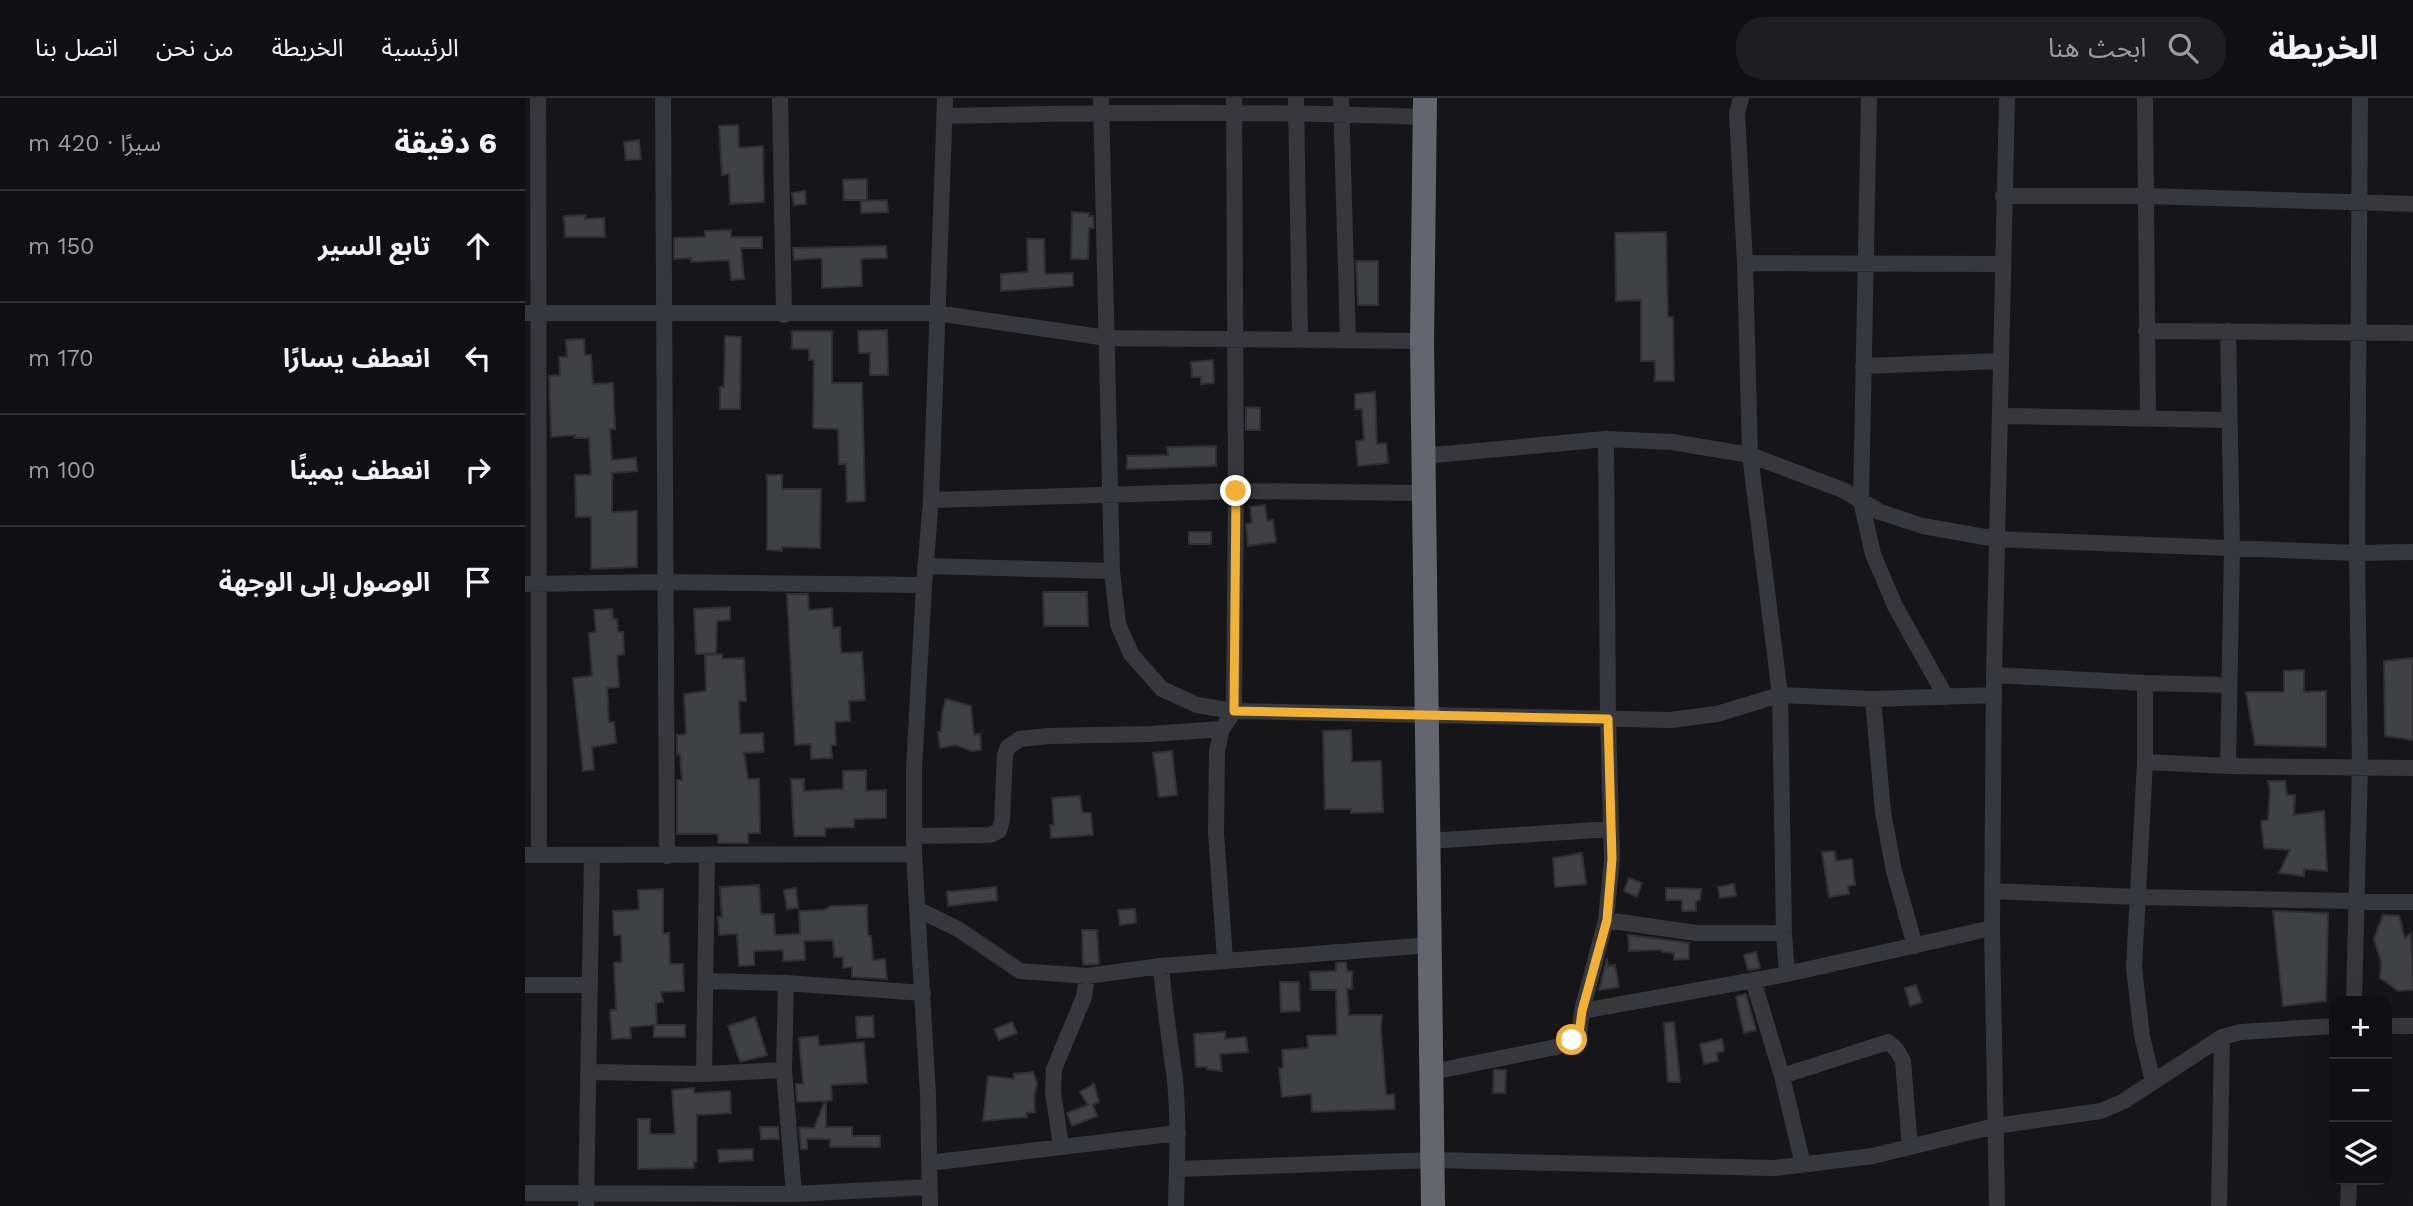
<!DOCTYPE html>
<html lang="ar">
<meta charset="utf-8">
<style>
body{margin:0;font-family:"Work Sans","Noto Sans Arabic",sans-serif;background:#1e1e20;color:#f1f3f6;direction:rtl}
.controls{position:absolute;right:21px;bottom:21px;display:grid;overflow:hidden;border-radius:14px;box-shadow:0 7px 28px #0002}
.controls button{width:63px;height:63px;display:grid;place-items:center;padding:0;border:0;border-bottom:2px solid #303032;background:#101012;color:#f1f3f6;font:35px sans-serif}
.stop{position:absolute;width:21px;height:21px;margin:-16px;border:5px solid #f2b134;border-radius:50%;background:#fff}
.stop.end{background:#f2b134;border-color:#fff;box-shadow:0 2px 7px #0008}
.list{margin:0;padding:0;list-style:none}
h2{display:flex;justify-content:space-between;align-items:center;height:91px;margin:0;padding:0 28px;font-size:30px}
h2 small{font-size:23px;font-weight:400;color:#9c9d9f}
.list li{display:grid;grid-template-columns:46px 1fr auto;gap:21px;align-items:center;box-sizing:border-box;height:112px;padding:0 28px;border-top:2px solid #303032}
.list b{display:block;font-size:26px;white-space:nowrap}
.list em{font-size:23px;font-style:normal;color:#9c9d9f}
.icon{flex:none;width:38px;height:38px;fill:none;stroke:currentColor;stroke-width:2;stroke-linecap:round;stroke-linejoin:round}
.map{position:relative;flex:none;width:1888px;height:1108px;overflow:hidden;direction:ltr}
header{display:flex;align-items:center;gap:42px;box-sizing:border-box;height:98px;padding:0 35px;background:#101012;border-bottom:2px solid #303032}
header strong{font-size:33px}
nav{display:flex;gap:38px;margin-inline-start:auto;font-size:24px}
.search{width:490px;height:63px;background:#1e1e20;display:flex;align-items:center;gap:18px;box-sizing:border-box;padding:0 24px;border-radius:28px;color:#9c9d9f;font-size:26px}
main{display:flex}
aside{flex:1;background:#101012}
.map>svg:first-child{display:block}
.building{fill:#404145;stroke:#303034;stroke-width:2}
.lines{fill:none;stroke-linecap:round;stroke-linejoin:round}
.minor{stroke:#37383d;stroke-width:16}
.highway{stroke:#63666e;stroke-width:24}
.route{stroke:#f2b134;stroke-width:9}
</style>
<header>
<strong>الخريطة</strong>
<div class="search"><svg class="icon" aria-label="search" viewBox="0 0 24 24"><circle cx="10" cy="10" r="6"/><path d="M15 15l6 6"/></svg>ابحث هنا</div>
<nav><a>الرئيسية</a><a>الخريطة</a><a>من نحن</a><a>اتصل بنا</a></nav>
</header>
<main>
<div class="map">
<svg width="1888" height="1108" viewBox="0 0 1888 1108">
<rect width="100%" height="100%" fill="#161618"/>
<!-- building -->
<path class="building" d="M213 27 214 50 238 48 239 104 205 106 204 76 197 77 194 28Z
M114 42 116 61 101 62 99 44Z
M342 81V102H319L318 82Z
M280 93 281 106 269 107 267 95Z
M362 102 363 114 336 115V103Z
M547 114 564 115V118H568L569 130H564L563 161H546Z
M60 117V121L79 120 80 139H40L39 118Z
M206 132V139H237V150H216L219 181 206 182 204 162 166 164V160L149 161V140L180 139V133Z
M1141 134 1143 219H1148L1149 283H1130V263H1116V202L1091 203 1090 135Z
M502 141H519L520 176 548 175V188L476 193V176L503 174Z
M361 148 362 160 336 161 337 188 297 190V160L269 162 268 150Z
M831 163H853V207H833Z
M362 232 363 277H345V255H334L333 233Z
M267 233H307V285H337L340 403 322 404 321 366H314L313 331 288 330 289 262H284V251H267Z
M200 238 216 239 215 311H195V289H199Z
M59 241 60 257H66L68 286 88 285 90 331H85L87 362 111 360 112 373 87 375V414L112 413V469L66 471V419H51L50 377H66L64 340H50V337L26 339 24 278 35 277 34 259H42L41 242Z
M688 262 689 285 676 286V279H667L666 264Z
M850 294 852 346 861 345 863 365 833 368 831 343 839 342 837 311H830V296Z
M721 309 735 310V332H721Z
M691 348V368L602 371V358L643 357 642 349Z
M242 377H257V391H296L295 450 257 449V453L242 452Z
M740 407 742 423 748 422 751 444 723 448 721 426 727 425 725 409Z
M664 434H686V446H664Z
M518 494H562L563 528H519Z
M262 496H283L284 512 307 510 308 530 315 529 316 555 337 554 340 602 324 603 325 623 310 624 311 647H306L307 660 286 661V646L270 647Z
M205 509V522L192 523 191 555 171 556 169 511Z
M87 511 88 521H92L93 534H98L99 556 92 558 94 589 82 590 84 624H89L91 645 67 649 69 672 58 673 48 580 67 578 64 535 71 534 69 512Z
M197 556V561L219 560 221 603H214L215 636 238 635 239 654 219 655 223 681H234L235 735H223V745H193V736H152V682H157L155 656H152V637L161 636 159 596 181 593 180 557Z
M1888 560V642L1860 638 1859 563Z
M1779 572V594L1801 593V649L1730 647 1721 594H1759V573Z
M421 601 446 608 449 637 455 636 456 652 446 653 431 647 415 650 413 634H416L417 615Z
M826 632 827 664 856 663 858 714 826 715V711H800L798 633Z
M647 653 652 697 634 699 628 655Z
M341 672V693L361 692V720L329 721V729L300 730V738H269L266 681H279V693L318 691V673Z
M1743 683H1760L1762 697H1770L1769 717 1799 713 1802 773 1779 771V778L1754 775 1765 752 1739 750 1736 723 1743 722 1745 694Z
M555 698 557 715H566L568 737 526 740 525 727H529L527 700Z
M1310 753 1311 763 1327 761 1330 787 1323 788 1324 796 1304 799 1297 754Z
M1057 755 1061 786 1030 789 1028 760Z
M1104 780 1117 785 1112 799 1099 793Z
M1209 786 1211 798 1195 800 1193 789Z
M234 787 236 816H249L250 837 275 836 274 813 299 812 306 808 342 807 343 838H346L348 862 360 861 362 881 327 879V869L318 870V859H309L308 842 279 843 280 862 258 863V852L229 853V867L214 868 212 836 194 837 193 819H197L195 789Z
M471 789 472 802 423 808 422 794Z
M271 790 273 810 262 811 259 792Z
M1141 790 1176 791 1175 802 1171 803V813H1157V802H1141Z
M138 791V836L144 835 145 866H158L159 893 136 894 138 904 131 905 132 927H160V939H129V927L105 929 106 940 87 941 85 912H91L89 865 97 864 96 837H89L88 813 114 812 113 792Z
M610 811 611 825 595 827 593 812Z
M1748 813 1803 815 1801 903 1758 908Z
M1858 817 1874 818 1880 840 1886 835 1888 892 1873 893 1855 880 1856 864 1849 841Z
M557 832H572L574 866 558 867Z
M1103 837 1164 845V861L1149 862V855L1137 854V852L1104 853Z
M1231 854 1235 870 1223 872 1219 857Z
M1082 860 1083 868 1090 867 1094 889 1074 892Z
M821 864 822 873H827V891H822L824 917H857L856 932 861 997 869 996 870 1011 787 1014 786 996 757 999 754 970H758L757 952 783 950 782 938 812 937 811 892H786L785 874 811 873V865Z
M755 884H774L775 913 756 914Z
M1391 887 1397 904 1385 908 1380 890Z
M1221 896 1231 932 1219 935 1211 899Z
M348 918 349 939 332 940 331 919Z
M230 919 242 957 215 964 203 928Z
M487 924 492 935 474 942 469 931Z
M1149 924 1155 984H1143L1139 925Z
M700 934V941L721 939 723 954 695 956 697 973 682 971V969H671L669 936Z
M293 938 294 948 339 944 342 985 306 987 307 1002 301 1003V1029H327V1038H355V1049H305V1041H282V1051H276L274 1029 289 1030 300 1003 272 1004 271 986H278L274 940Z
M1197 941 1199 953 1192 955 1193 963 1179 966 1175 946Z
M969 972H981L980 995H968Z
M508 974 512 985 509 1000 510 1014 501 1015 502 1019 458 1023 463 978 489 981V976Z
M569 986 574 1004 568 1007 572 1018 547 1028 542 1015 563 1007 555 994Z
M169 990V995L205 993 206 1015 172 1017V1063L169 1064V1070L113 1071V1021H125V1036H150L147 992Z
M235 1029H253L254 1041H236Z
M228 1051V1062L194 1064 193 1052Z"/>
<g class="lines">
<!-- minor -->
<path class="minor" d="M13 0C15 252 12 504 14 757
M138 0 142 758
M255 0 259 217
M576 0 587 473 593 526 606 556 637 591 672 607 709 613 1145 622 1192 616 1255 597 1348 601 1469 597
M771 0 775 241
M816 0 823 241
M1216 0 1212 15 1220 165 1225 357 1255 597 1259 835 1262 876
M1344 0 1336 403 1348 456 1370 508 1421 599
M1620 0 1623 321
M420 18C580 14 740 13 900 19
M1478 98H1621L1888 106
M1220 165 1477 166
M0 215H411L582 240 897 243
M1621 233 1888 235
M1338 268 1476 263
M1475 318 1704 322
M898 358 1081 341 1147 344 1225 357 1318 392 1355 414 1398 428 1471 441 1832 455 1888 454
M406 402 711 393 898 395
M401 468 587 473
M0 486 139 484 399 487
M1469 577 1620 585 1704 587
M1620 585V664L1609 870 1617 938 1628 984
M1348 601 1358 714 1369 773 1390 848
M1620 664 1703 668 1888 670
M1703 668 1707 450 1703 233
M389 738 465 737 474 733 477 723 480 657 483 649 495 641 523 638 625 636 697 631
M903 743 1086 731
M0 757 389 756
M1467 793 1612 799 1888 804
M392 811 433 831 495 873 562 878 636 868 905 847
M1081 822 1171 835H1259
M700 862 691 734 692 653 697 631 709 613 711 393 709 0
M636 868C639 906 645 944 650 982 654 1024 652 1066 651 1108
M1228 882 1257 978 1278 1067
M181 883 261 885 398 895
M261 885 259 972 269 1096
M0 887H65
M1829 903 1835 668 1832 455 1835 0
M1057 913 1262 876 1467 830
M1862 928H1888
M64 974 179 976 259 972
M907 974 1031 949 1047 942 1054 936 1057 913 1081 822 1087 761 1083 621 1081 341
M179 976 182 757
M1257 978 1363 944 1371 951 1378 963 1385 1049
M536 1048 528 994 529 971 559 899 562 878
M404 1065 653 1035
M652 1071 908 1062 1250 1070 1348 1058 1470 1028 1576 1013 1599 1003 1697 939 1716 934 1809 928
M0 1095 269 1096 405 1089
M61 1108 67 757
M405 1108 403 997 389 756V671L399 487 406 402 420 0
M1472 1108 1467 830 1469 577 1482 0
M1694 1108 1697 939
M1823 1108 1824 1082"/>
<!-- highway -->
<path class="highway" d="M900 0 897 243 908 1108"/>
</g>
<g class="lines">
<!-- route -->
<path class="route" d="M711 393 709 613 1083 621 1087 761 1082 822 1057 913 1054 936 1047 942"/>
</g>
</svg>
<div class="controls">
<button>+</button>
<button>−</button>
<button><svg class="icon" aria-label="layers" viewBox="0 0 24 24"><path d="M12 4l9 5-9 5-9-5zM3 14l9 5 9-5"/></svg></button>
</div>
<div class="stop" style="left:1047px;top:942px"></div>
<div class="stop end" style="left:711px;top:393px"></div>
</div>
<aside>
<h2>6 دقيقة<small>سيرًا · 420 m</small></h2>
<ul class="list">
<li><svg class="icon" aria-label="ahead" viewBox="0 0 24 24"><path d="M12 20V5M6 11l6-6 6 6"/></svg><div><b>تابع السير</b></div><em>150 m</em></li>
<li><svg class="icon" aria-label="left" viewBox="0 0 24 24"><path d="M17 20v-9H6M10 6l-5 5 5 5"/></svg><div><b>انعطف يسارًا</b></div><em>170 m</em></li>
<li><svg class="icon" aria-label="right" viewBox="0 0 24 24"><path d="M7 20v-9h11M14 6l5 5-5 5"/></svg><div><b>انعطف يمينًا</b></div><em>100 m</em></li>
<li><svg class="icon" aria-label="arrive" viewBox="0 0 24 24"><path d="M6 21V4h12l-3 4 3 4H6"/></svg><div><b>الوصول إلى الوجهة</b></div></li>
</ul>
</aside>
</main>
